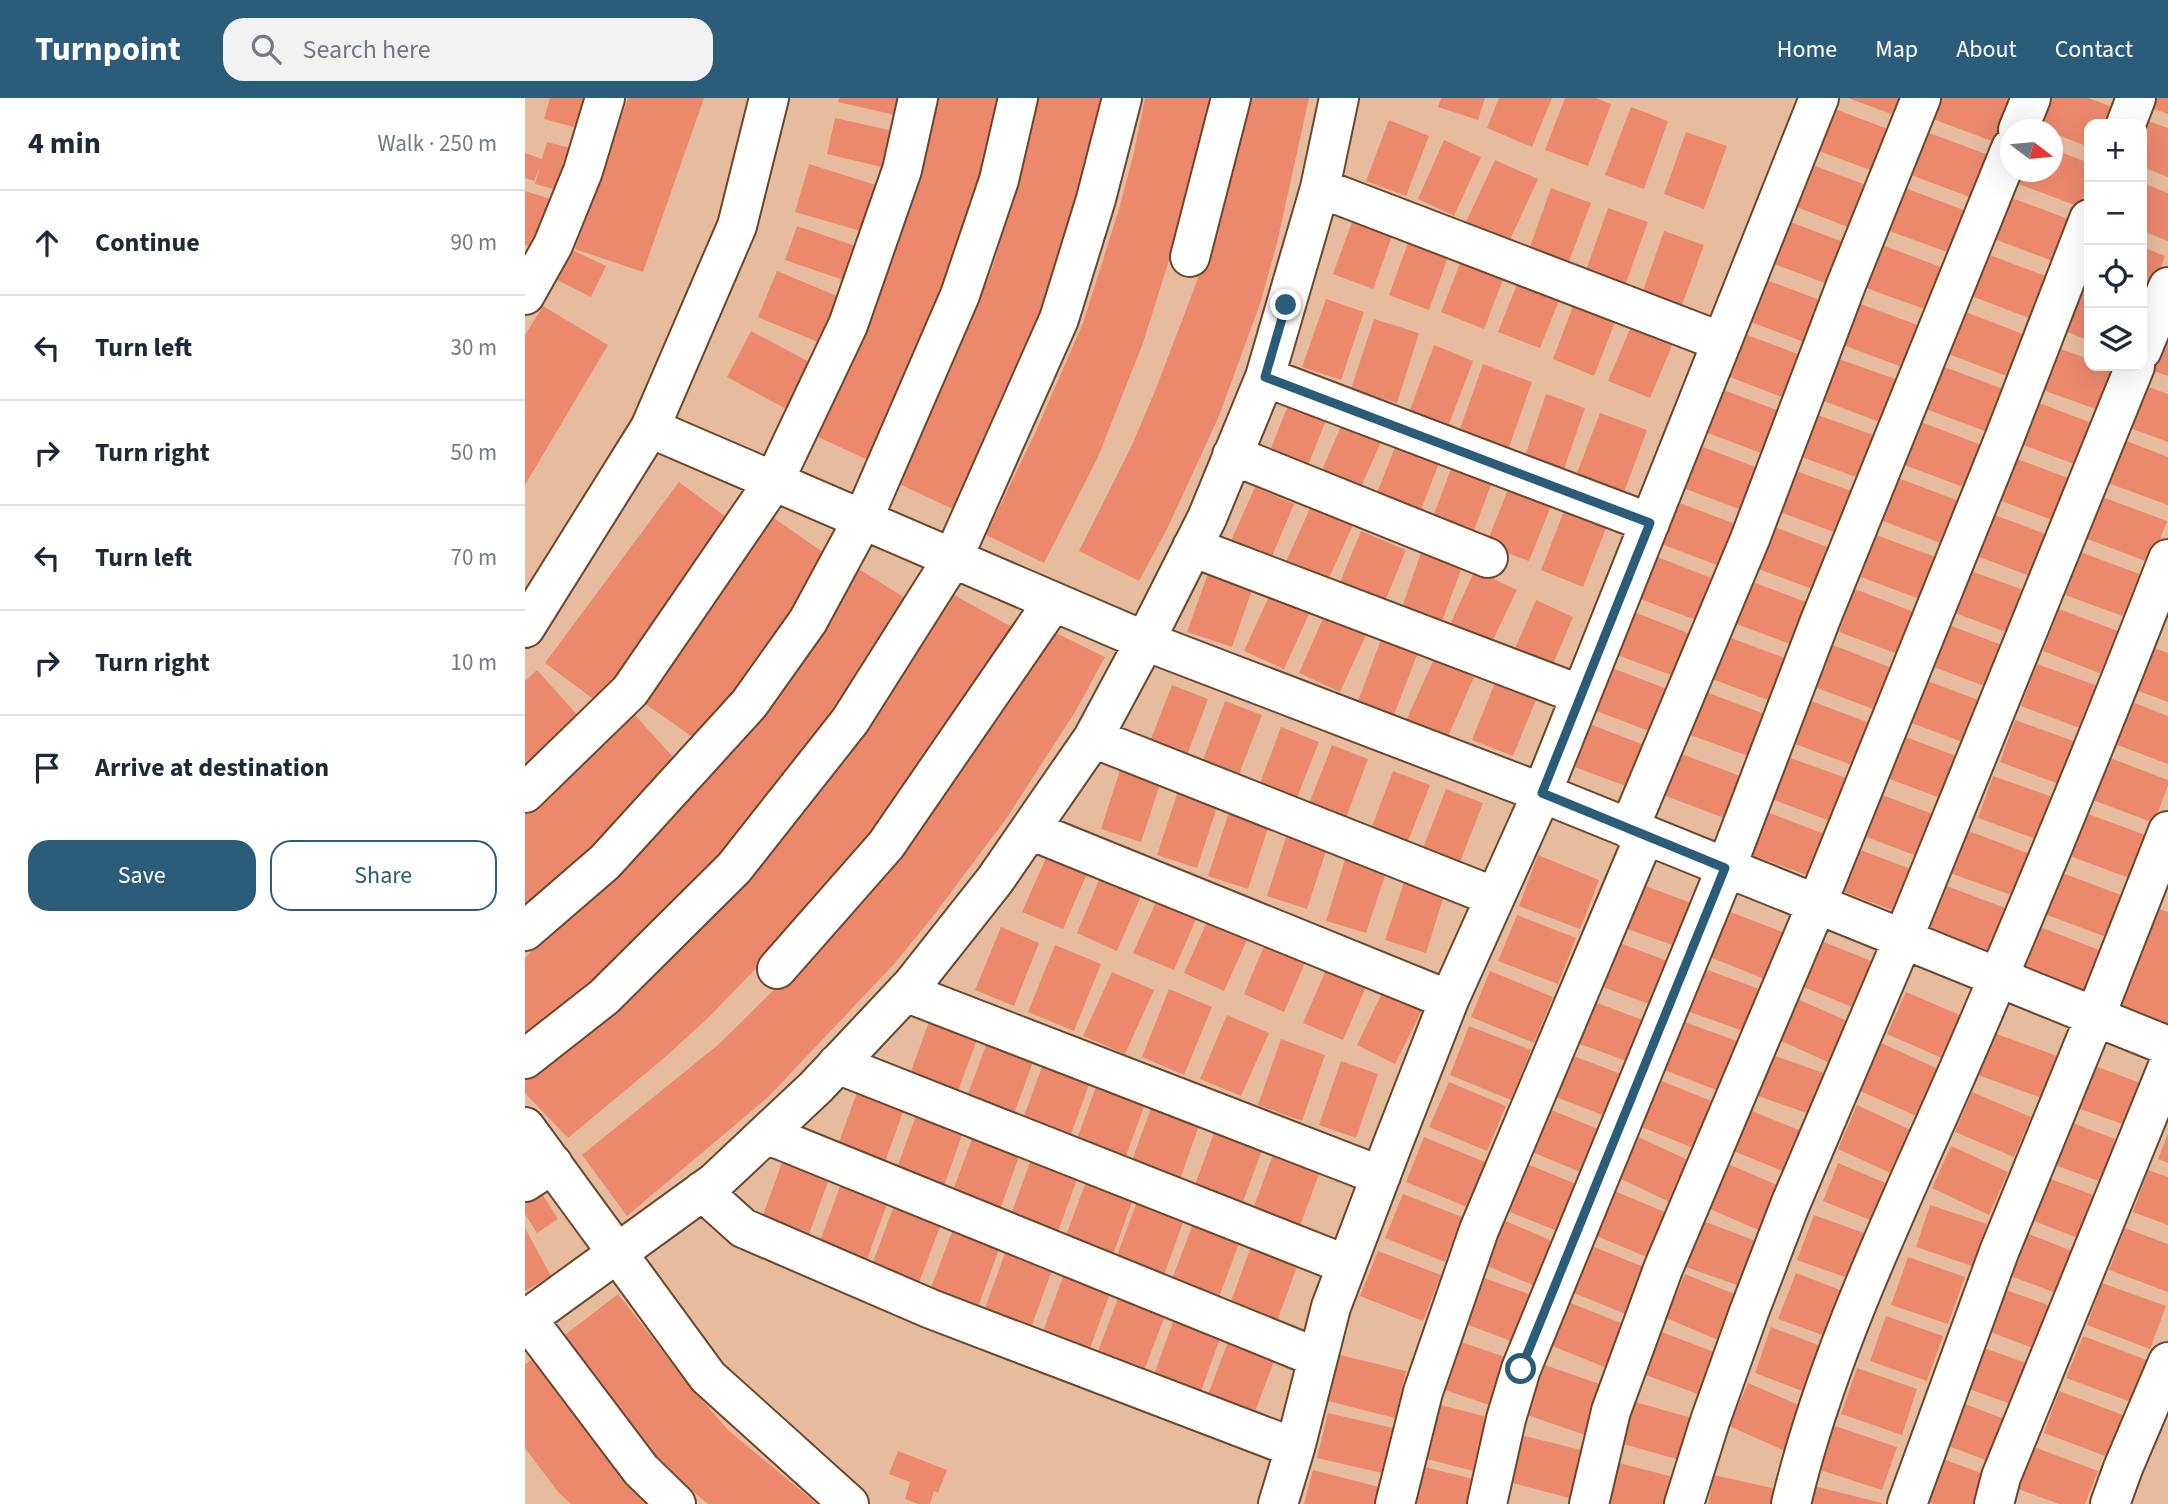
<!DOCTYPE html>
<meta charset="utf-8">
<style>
body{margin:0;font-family:"Source Sans 3",sans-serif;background:#f2f2f3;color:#1f2937}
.controls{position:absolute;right:21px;top:21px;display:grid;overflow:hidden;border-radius:14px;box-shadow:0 7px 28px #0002}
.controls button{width:63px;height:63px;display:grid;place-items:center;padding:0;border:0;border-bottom:2px solid #e0e1e3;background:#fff;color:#1f2937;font:35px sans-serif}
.compass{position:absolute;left:1475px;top:21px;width:63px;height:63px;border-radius:50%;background:#fff;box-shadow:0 7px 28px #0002;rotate:106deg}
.stop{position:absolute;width:21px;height:21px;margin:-16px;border:5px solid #2b5d7a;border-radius:50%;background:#fff}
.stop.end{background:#2b5d7a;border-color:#fff;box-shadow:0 2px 7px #0008}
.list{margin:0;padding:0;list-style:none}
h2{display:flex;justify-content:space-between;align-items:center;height:91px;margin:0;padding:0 28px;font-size:30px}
h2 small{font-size:23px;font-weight:400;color:#747a83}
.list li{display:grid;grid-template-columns:46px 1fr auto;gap:21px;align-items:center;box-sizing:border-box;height:105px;padding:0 28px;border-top:2px solid #e0e1e3}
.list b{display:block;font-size:26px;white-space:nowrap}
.list em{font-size:23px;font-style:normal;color:#747a83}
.actions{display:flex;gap:14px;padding:21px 28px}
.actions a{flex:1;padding:16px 0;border:2px solid #2b5d7a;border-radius:21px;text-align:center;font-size:24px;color:#2b5d7a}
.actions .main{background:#2b5d7a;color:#fff}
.icon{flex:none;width:38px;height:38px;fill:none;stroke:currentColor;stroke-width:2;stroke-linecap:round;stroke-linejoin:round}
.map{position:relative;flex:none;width:1643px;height:1406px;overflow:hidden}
header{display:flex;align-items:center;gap:42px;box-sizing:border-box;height:98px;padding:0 35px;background:#2b5d7a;color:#fff}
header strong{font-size:33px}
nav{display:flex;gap:38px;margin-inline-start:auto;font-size:24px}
.search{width:490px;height:63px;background:#f2f2f3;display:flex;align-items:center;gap:18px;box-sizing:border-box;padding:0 24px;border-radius:21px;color:#747a83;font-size:26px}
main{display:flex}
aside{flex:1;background:#fff}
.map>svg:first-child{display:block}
.building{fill:#ec896d}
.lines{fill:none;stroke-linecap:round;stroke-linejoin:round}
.minor-casing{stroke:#6b472c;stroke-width:42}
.tertiary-casing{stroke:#6b472c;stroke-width:42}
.minor{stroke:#fff;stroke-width:38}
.tertiary{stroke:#fff;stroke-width:38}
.route{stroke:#2b5d7a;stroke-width:9}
</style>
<header>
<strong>Turnpoint</strong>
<div class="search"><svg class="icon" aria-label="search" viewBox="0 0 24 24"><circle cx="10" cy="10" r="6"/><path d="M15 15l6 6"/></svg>Search here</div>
<nav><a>Home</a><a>Map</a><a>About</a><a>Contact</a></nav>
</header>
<main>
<aside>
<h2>4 min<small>Walk · 250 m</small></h2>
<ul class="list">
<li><svg class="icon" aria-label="ahead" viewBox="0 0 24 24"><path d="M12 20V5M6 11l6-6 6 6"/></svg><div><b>Continue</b></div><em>90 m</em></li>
<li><svg class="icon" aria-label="left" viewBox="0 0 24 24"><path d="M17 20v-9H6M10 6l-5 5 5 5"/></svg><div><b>Turn left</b></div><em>30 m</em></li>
<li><svg class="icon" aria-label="right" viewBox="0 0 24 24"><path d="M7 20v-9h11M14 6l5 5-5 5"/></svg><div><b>Turn right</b></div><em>50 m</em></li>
<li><svg class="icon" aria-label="left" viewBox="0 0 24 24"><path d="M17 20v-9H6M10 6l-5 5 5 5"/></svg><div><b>Turn left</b></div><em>70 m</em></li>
<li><svg class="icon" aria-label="right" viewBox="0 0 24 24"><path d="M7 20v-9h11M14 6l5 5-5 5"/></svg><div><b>Turn right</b></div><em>10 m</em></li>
<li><svg class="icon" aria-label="arrive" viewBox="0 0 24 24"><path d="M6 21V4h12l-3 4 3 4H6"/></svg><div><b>Arrive at destination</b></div></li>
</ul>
<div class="actions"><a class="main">Save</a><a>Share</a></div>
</aside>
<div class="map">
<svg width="1643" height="1406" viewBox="0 0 1643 1406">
<rect width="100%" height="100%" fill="#e7bc9e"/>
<!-- building -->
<path class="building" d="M25 0H61L53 30 19 21Z
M103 0H179L118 174 50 151Z
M314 0H383L379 19 313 4Z
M405 0H474L442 135 343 362 280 333 381 119Z
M513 0H587L572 72 463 359 432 413 372 385 399 332 467 171 501 58Z
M620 0H685L671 68 655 127 618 245 573 359 519 465 461 437 511 333 558 225 594 111 609 54Z
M715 0H784L752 145 736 203 694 318 643 429 614 483 554 453 607 347 630 293 672 183Z
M916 0H960L953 22 913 9Z
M974 0H1027L1007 49 962 30Z
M1040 0H1071L1086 6 1063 68 1020 52Z
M1323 0H1385L1377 20Z
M1415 0H1482L1487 2 1472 45 1408 21Z
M1523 0H1563L1593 11 1587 26H1564V49L1528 35 1527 32 1513 29Z
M1629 0H1643V16L1626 10Z
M1106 9 1143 23 1119 91 1080 77Z
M1307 10 1371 34 1356 76 1291 52Z
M310 20 373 34 365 71 302 56Z
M864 22 904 38 881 98 841 83Z
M1620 22 1643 30V79L1617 69V31Z
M1161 34 1202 48 1179 111 1139 96Z
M1402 34 1466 58 1450 101 1386 77Z
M919 42 956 59 929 118 893 101Z
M22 44 54 52 43 95 10 86 15 68 9 83 0 80V55L17 61Z
M1528 51 1564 65V84L1555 109 1491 85 1495 74H1528Z
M970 62 1013 81 984 144 941 124Z
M284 66 357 89 343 135 270 114Z
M1285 66 1349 90 1333 133 1269 108Z
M1617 85 1643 95V143L1617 133Z
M1026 90 1066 105 1040 174 1001 160Z
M1380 90 1444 114 1428 156 1364 133Z
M0 93 32 103 16 152 0 147Z
M1484 99 1549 123 1533 165 1469 141Z
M1083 110 1123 124 1099 190 1060 175Z
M831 113 871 127 848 191 808 176Z
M1263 123 1326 147 1311 189 1246 165Z
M272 128 342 152 330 186 260 162Z
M888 131 928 145 904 212 864 197Z
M1139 133 1179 147 1157 207 1118 193Z
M1357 147 1421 171 1405 213 1341 190Z
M1617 149 1640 158 1625 200 1617 197Z
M45 151 81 168 66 199 30 181Z
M1462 156 1526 180 1510 222 1446 198Z
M938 158 981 174 959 231 916 214Z
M252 173 319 201 300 247 233 219Z
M1239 181 1303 205 1287 247 1223 223Z
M993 184 1035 200 1015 250 973 234Z
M1554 190 1564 194V243L1538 232Z
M801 201 839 214 816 282 777 269Z
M1050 203 1092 219 1069 278 1028 261Z
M1333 205 1398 229 1382 271 1318 247Z
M18 208 83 247 0 387V237Z
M1438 213 1503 238 1487 280 1423 256Z
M849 221 894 235 872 305 826 291Z
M1109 221 1151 238 1125 300 1083 283Z
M226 233 290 267 265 313 202 279Z
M1217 235 1281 259 1265 302 1202 278Z
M1643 235V278L1629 273Z
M909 247 948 263 924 326 885 312Z
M1530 249 1564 261V268H1582L1594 272 1579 314 1515 291Z
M1311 260 1376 283 1360 326 1296 302Z
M958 266 1007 284 984 349 935 331Z
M1417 268 1481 292 1465 335 1401 311Z
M1621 288 1643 296V344L1605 330Z
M1196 291 1260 315 1244 358 1180 334Z
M1021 296 1060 310 1039 371 1000 358Z
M767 297 805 312 781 372 743 358Z
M1509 303 1572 327 1557 369 1493 345Z
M1075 315 1122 332 1098 397 1050 380Z
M1290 316 1354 339 1339 382 1274 358Z
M820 319 859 337 836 389 797 372Z
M1396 324 1459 348 1444 391 1379 367Z
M1599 342 1643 359V407L1583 385Z
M872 344 916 360 894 417 850 400Z
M1173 347 1238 372 1222 414 1158 390Z
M1487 359 1551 383 1535 425 1471 401Z
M929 363 969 379 946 440 906 424Z
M1268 372 1332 395 1317 437 1252 413Z
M1373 380 1437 404 1421 447 1358 423Z
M987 381 1030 398 1004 463 961 447Z
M154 384 213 428 79 609 20 565Z
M730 389 769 406 745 463 705 445Z
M1577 399 1642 423 1626 465 1562 441Z
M1043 403 1085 420 1058 489 1016 472Z
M1152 404 1216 428 1200 470 1136 446Z
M786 408 828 427 798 493 756 475Z
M1464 415 1529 439 1513 481 1449 457Z
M243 416 309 462 180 648 115 602Z
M1247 428 1310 452 1295 494 1231 470Z
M836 433 881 452 856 513 811 494Z
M1351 437 1416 461 1400 503 1336 479Z
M1555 454 1620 478 1603 520 1540 497Z
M896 455 937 469 915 529 875 515Z
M1130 458 1194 483 1179 525 1115 501Z
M329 468 388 505 354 558 168 799 0 943V860L76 786Z
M685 470 729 486 707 549 662 534Z
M950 472 992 492 963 552 922 533Z
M1443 472 1507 495 1492 538 1427 514Z
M1225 483 1289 507 1273 549 1209 525Z
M418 491 487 529 457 582 390 686 271 829 184 919 138 961 43 1040 0 995V983L82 908Z
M1330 491 1394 516 1378 558 1314 534Z
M745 496 785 514 759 571 719 553Z
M1011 502 1048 519 1024 576 986 560Z
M1534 511 1598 535 1582 578 1518 553Z
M1109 514 1173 539 1157 581 1092 557Z
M800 516 842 535 815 594 774 575Z
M1421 526 1485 550 1470 592 1406 568Z
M521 530 580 559 550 614 483 718 409 817 370 865 243 999 102 1118 57 1057 194 946 278 863Z
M857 539 894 552 868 619 832 606Z
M1203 539 1268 563 1251 605 1187 581Z
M1308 547 1372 572 1356 614 1292 590Z
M1624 548 1643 555V604L1608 591Z
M909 561 949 579 921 643 880 625Z
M1512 566 1576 589 1560 632 1496 608Z
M1087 570 1150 594 1135 637 1071 613Z
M12 572 64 630 0 689V583Z
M971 582 1012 599 988 658 947 642Z
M1400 582 1464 606 1448 648 1384 624Z
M647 587 683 601 661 660 624 646Z
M1181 594 1245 618 1229 660 1165 637Z
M1602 602 1643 618V666L1587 645Z
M700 603 737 617 714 676 678 662Z
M1286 603 1350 627 1335 670 1270 646Z
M109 616 157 669 0 813V717Z
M1490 622 1554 645 1539 688 1475 664Z
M1062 625 1127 650 1111 692 1047 668Z
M756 629 794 644 771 702 734 688Z
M1378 638 1442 662 1426 704 1362 680Z
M807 647 843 661 821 720 784 706Z
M1154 655 1218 679 1202 721 1138 697Z
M1260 658 1324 681 1308 724 1244 700Z
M1580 658 1643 682V687L1629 725 1565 701Z
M598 663 638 677 616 744 576 731Z
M868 673 905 687 882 746 846 731Z
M1468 678 1533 701 1517 743 1453 720Z
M654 690 694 703 672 770 632 757Z
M921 691 958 705 935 764 898 750Z
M1352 695 1416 719 1400 761 1336 737Z
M705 711 745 724 723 791 683 778Z
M1237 712 1302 737 1285 778 1221 755Z
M1558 714 1623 738 1607 781 1542 757Z
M764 730 804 744 782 811 742 798Z
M1441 732 1505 756 1489 798 1425 775Z
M1330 750 1394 774 1378 816 1314 792Z
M524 753 564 771 538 831 497 814Z
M822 755 863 768 841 835 801 823Z
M1013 757 1074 782 1055 831 994 808Z
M1532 773 1596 797 1581 839 1517 815Z
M577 775 618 793 592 853 552 835Z
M882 775 922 788 901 855 860 842Z
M1107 783 1169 806 1153 849 1091 827Z
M1419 787 1483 811 1467 854 1403 829Z
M635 795 675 812 649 872 608 855Z
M1621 806 1643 814V932L1583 909Z
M1200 812 1263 836 1245 883 1182 858Z
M686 815 726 833 699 893 659 875Z
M992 817 1051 840 1033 886 973 863Z
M1510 827 1574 852 1558 894 1494 870Z
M476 829 514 845 489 908 450 892Z
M744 836 785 853 759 914 719 896Z
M1084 841 1148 865 1132 909 1067 885Z
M1294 842 1354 866 1334 912 1276 888Z
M530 847 576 866 549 933 503 914Z
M804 865 844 882 818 942 778 925Z
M1177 870 1240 893 1224 935 1162 913Z
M965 873 1028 899 1009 945 946 919Z
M587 874 629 892 600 956 558 938Z
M862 885 901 904 870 966 832 947Z
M644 891 687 909 659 977 617 959Z
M1381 894 1444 921 1426 964 1362 936Z
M1056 899 1126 925 1110 966 1041 941Z
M1270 900 1334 928 1316 970 1252 941Z
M408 913 456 931 430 1001 382 984Z
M702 917 744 935 716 998 675 981Z
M1157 923 1220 946 1202 996 1139 972Z
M944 928 1006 952 986 1002 925 977Z
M1469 935 1532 958 1517 1000 1453 977Z
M465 936 512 953 486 1024 439 1007Z
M756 941 800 957 777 1023 733 1007Z
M1356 945 1418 973 1396 1020 1335 993Z
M1038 954 1104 979 1088 1021 1023 996Z
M1247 957 1310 979 1296 1020 1233 998Z
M521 958 568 976 542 1047 495 1029Z
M816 963 853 976 831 1040 794 1027Z
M1562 965 1626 989 1611 1031 1547 1008Z
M575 978 624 995 598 1066 549 1049Z
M1134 982 1199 1008 1181 1055 1116 1029Z
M924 984 981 1008 962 1053 904 1029Z
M335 986 382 1003 357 1072 310 1055Z
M1447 994 1506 1019 1489 1059 1430 1034Z
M629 1002 677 1019 652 1090 603 1073Z
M1014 1007 1078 1033 1060 1076 997 1050Z
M1332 1007 1390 1034 1370 1077 1313 1051Z
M394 1009 441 1026 416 1096 369 1078Z
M1222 1011 1286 1037 1270 1078 1206 1052Z
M1537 1021 1601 1045 1585 1087 1521 1064Z
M693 1024 741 1041 715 1112 667 1095Z
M450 1033 497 1050 472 1120 424 1103Z
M1643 1036V1065L1633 1061Z
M899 1039 960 1064 942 1109 881 1084Z
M1113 1039 1174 1067 1155 1109 1094 1080Z
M751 1048 798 1065 772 1136 725 1119Z
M1426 1048 1483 1074 1464 1117 1407 1090Z
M509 1053 556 1070 531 1139 484 1122Z
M259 1059 306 1075 281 1145 234 1128Z
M990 1061 1056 1088 1037 1135 972 1109Z
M1196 1063 1264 1092 1245 1137 1178 1108Z
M1313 1065 1370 1089 1355 1126 1298 1103Z
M1623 1072 1643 1079V1127L1608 1114Z
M564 1076 611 1093 586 1162 538 1145Z
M319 1077 366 1095 341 1164 294 1146Z
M1515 1077 1579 1101 1563 1144 1499 1119Z
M1087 1092 1152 1119 1134 1164 1069 1137Z
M15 1093 33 1121 12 1135 0 1116V1102Z
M878 1096 937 1119 920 1164 860 1140Z
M372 1100 419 1118 393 1187 346 1169Z
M613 1101 660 1119 635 1188 587 1171Z
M1405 1107 1462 1126 1447 1168 1391 1149Z
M967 1117 1034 1146 1015 1190 948 1162Z
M1289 1117 1350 1139 1334 1184 1272 1162Z
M1175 1122 1242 1147 1226 1192 1158 1168Z
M669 1123 716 1140 690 1210 643 1192Z
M430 1126 477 1143 452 1212 404 1195Z
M0 1130 26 1178 0 1193Z
M1600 1130 1643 1146V1194L1584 1172Z
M1491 1131 1555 1156 1539 1198 1475 1174Z
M728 1143 775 1160 750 1229 703 1212Z
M484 1144 531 1161 506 1230 459 1213Z
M1067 1148 1131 1174 1113 1221 1049 1195Z
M853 1153 916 1177 898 1223 835 1198Z
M1383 1159 1440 1179 1423 1226 1366 1207Z
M541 1170 588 1187 563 1256 516 1239Z
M1271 1175 1331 1198 1314 1243 1253 1221Z
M948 1176 1012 1199 994 1246 930 1222Z
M1160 1176 1224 1202 1205 1247 1141 1220Z
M1577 1185 1641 1208 1625 1251 1562 1227Z
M598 1187 645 1204 619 1273 572 1256Z
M1470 1188 1534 1211 1518 1254 1455 1230Z
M93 1196 164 1287 203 1332 292 1406H183L148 1377 106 1331 36 1240Z
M1043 1204 1109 1230 1092 1274 1027 1248Z
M652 1213 699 1229 674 1299 627 1282Z
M1361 1218 1418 1238 1402 1283 1345 1263Z
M1246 1229 1309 1253 1293 1299 1230 1275Z
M707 1233 754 1250 728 1319 681 1302Z
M1134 1233 1197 1257 1181 1299 1118 1276Z
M1558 1238 1622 1262 1606 1304 1541 1280Z
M924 1240 989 1262 973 1310 908 1288Z
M1448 1246 1510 1268 1494 1309 1433 1287Z
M16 1256 146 1406H46L34 1395 0 1350V1266Z
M815 1257 881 1273 870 1320 803 1303Z
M1020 1267 1083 1289 1066 1339 1002 1317Z
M1332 1270 1392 1291 1377 1337 1316 1316Z
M1223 1285 1281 1310 1262 1354 1204 1328Z
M1534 1293 1598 1317 1583 1359 1519 1335Z
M1430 1302 1487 1324 1471 1366 1413 1344Z
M904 1304 970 1321 956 1375 890 1358Z
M1110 1304 1174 1322 1162 1364 1098 1346Z
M803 1315 868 1330 857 1375 792 1360Z
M1310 1328 1372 1349 1357 1392 1295 1372Z
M996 1337 1064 1354 1052 1402 984 1384Z
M1509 1349 1573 1373 1560 1406H1534L1493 1391Z
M373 1353 422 1372 413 1395 409 1393 405 1406H393L380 1401 385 1384 364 1376Z
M1410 1358 1464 1378 1453 1406H1409L1395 1400Z
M1090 1364 1160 1382 1154 1406H1080Z
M888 1366 956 1383 950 1406H877Z
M788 1372 854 1389 850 1406H779Z
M1189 1377 1256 1392 1253 1406H1183Z
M1289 1388 1357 1405V1406H1284Z"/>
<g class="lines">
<defs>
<path id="minor" d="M1601 26 1611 0
M1493 32 1506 0
M795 90 1197 244
M665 159 706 0
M0 197 28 147 58 73 80 0
M1617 252 1643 189
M740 279 1125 425
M125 330 620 543 1017 695 1643 948
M707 357 963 460
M667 449 1056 597
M568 640 970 799
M0 695 105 593 249 383 323 227 377 72 393 0
M1104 731 1225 441 1321 187 1396 0
M505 732 924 902
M0 833 80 764 224 606 283 523 338 421 435 197 474 82 493 0
M252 871 361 747 528 504
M380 894 856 1078
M0 961 79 899 209 770 325 623 428 460 534 221 571 101 597 0
M312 966 822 1167
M241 1036 793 1260
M0 1084 28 1066
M177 1093 218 1130 406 1211 770 1350
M2 1221 116 1372 151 1406
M0 1222 190 1084 291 989 387 887 470 782 568 640 620 543 682 420 740 279 795 90 814 0
M753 1406 770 1350 806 1209 867 1048 924 902 1017 695 1294 0
M870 1406 898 1294 954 1132 1120 737
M962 1406 981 1321 996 1271 1201 770 1295 523 1486 50
M1064 1406 1086 1313 1138 1171 1291 808 1479 341 1564 121
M1159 1406 1185 1323 1224 1214 1265 1107 1378 841 1610 268
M1266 1406C1302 1254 1374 1109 1436 966 1508 800 1577 631 1643 461
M1382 1406 1474 1154 1570 919 1643 733
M1469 1406 1476 1379 1643 968
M1585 1406 1598 1370 1643 1264"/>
<path id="tertiary" d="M0 530 125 330 212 128 244 0
M0 1029 183 1279 324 1406"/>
</defs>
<!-- minor casing -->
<use href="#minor" class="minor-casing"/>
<!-- tertiary casing -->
<use href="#tertiary" class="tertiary-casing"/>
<!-- minor -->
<use href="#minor" class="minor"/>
<!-- tertiary -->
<use href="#tertiary" class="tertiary"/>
</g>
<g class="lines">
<!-- route -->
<path class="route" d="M761 207 740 279 1125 425 1017 695 1200 770 996 1271"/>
</g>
</svg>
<div class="controls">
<button>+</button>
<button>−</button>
<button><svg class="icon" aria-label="locate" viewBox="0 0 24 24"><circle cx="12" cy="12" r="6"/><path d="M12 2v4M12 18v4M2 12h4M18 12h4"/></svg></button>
<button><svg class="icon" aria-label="layers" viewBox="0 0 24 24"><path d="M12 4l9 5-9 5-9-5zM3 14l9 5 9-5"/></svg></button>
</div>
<svg class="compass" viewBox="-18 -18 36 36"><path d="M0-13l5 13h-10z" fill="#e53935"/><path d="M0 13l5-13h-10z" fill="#747a83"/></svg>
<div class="stop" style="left:996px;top:1271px"></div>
<div class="stop end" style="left:761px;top:207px"></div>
</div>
</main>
